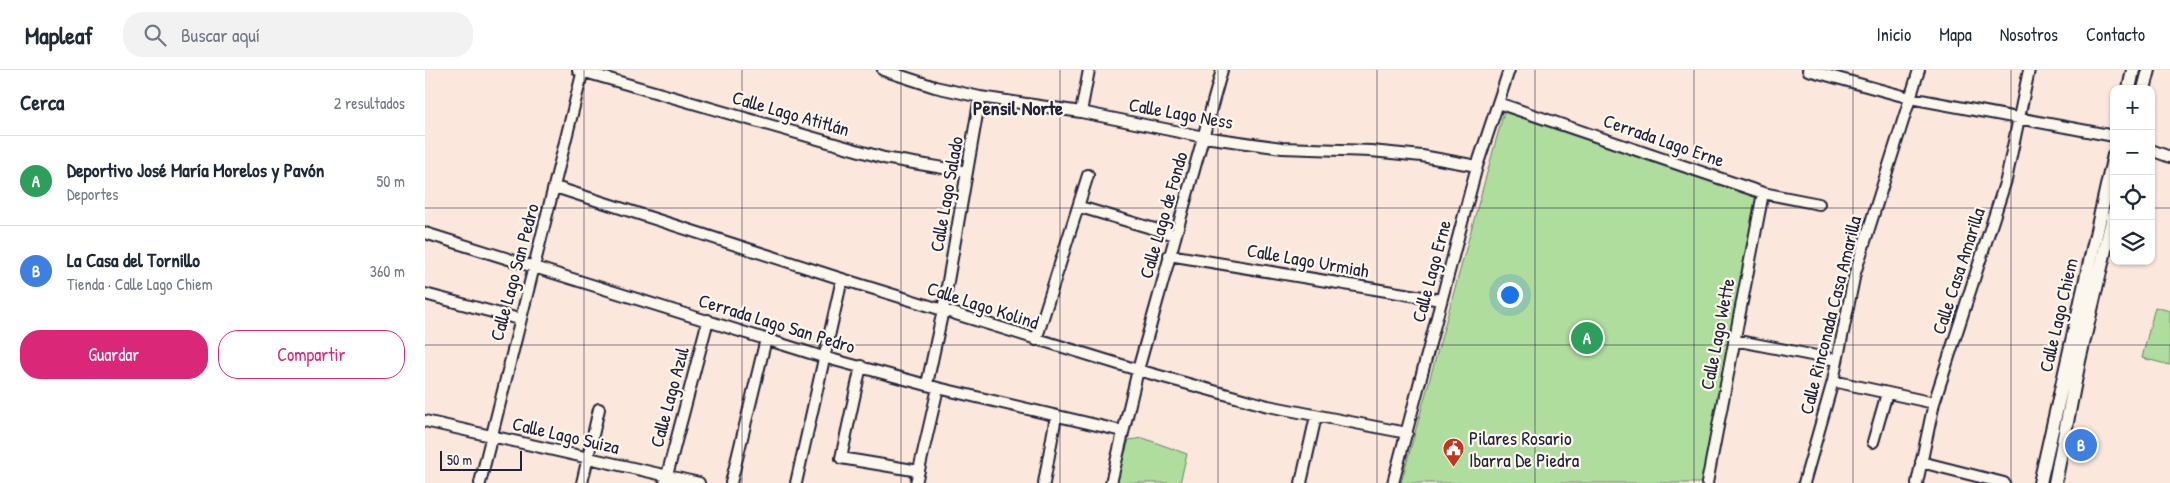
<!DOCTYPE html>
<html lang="es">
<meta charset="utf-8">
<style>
body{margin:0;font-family:"Patrick Hand",sans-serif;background:#f2f2f3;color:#1f2937}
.controls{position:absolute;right:15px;top:15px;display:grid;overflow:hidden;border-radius:10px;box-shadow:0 1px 4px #0004}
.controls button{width:45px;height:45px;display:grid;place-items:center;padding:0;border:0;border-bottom:1px solid #e0e1e3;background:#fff;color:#1f2937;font:25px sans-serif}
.scale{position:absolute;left:15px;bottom:12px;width:82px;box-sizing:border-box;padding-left:5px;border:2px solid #22223b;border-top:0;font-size:14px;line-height:18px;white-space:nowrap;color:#22223b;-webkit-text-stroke:4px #fbf7ec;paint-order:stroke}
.you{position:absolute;left:1084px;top:224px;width:18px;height:18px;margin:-12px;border:4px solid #fff;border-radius:50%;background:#1a73e8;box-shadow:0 0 0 8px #1a73e833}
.badge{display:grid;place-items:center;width:32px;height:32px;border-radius:50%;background:#db2777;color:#fff;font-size:16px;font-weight:700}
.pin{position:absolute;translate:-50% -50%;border:2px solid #fff;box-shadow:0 1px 5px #0006}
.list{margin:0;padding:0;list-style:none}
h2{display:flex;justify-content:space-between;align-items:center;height:65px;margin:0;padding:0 20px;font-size:21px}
h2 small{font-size:16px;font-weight:400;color:#747a83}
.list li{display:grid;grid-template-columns:32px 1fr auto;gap:15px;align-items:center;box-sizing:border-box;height:90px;padding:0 20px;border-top:1px solid #e0e1e3}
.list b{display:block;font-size:19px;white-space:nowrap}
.list p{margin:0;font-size:16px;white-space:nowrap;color:#747a83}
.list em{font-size:16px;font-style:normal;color:#747a83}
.actions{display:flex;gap:10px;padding:15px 20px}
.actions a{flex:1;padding:11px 0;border:1px solid #db2777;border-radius:20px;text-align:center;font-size:18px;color:#db2777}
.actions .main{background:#db2777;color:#fff}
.icon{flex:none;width:28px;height:28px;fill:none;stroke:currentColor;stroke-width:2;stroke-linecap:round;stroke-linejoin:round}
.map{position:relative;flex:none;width:1745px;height:413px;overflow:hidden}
header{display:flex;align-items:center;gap:30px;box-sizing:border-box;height:70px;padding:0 25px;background:#fff;border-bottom:1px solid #e0e1e3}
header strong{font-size:24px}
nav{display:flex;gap:28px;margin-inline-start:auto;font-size:18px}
.search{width:350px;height:45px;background:#f2f2f3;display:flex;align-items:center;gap:12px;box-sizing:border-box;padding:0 18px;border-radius:20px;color:#747a83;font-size:19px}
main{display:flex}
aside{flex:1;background:#fff}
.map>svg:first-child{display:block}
.green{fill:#aedd9d;stroke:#68806c}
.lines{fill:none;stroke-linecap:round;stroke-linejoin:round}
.minor-casing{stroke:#22223b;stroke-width:14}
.tertiary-casing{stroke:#22223b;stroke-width:16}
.minor{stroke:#fbf7ec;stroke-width:10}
.tertiary{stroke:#fbf7ec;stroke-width:12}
.grid{fill:none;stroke:#22223b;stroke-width:1;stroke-opacity:0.55}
.labels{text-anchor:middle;stroke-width:4.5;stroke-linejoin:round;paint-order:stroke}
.street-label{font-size:19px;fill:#22223b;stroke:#fbf7ec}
.poi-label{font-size:19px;fill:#22223b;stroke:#fbf7ec;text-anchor:start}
.neighbourhood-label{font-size:20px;font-weight:bold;fill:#22223b;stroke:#fbf7ec}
</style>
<header>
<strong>Mapleaf</strong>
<div class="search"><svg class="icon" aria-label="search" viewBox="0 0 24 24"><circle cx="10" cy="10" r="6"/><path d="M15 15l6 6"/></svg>Buscar aquí</div>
<nav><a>Inicio</a><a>Mapa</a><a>Nosotros</a><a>Contacto</a></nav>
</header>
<main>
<aside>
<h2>Cerca<small>2 resultados</small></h2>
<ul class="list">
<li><span class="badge" style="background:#2e9e5b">A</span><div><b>Deportivo José María Morelos y Pavón</b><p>Deportes</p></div><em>50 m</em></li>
<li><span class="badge" style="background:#3f7fe0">B</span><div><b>La Casa del Tornillo</b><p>Tienda · Calle Lago Chiem</p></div><em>360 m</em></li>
</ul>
<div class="actions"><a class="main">Guardar</a><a>Compartir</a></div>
</aside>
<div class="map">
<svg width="1745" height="413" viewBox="0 0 1745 413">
<rect width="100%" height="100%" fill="#fbe7db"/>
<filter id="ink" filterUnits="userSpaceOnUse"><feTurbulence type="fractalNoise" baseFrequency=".02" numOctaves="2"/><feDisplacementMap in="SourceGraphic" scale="10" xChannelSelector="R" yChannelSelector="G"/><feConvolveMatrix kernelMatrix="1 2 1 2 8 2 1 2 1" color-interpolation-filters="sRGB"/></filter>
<g filter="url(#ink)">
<!-- green -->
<path class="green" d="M1080 38 1335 123 1280 413H976Z
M1730 237 1745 241V295L1717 288Z
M718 368 762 384 755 413H691L704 370Z"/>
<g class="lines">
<defs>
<path id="minor" d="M153 0 459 88 542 102
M458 0 510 17 555 27 656 42 779 67 857 78 946 81 997 86 1052 96
M1383 0 1485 28 1689 66
M1073 33 1338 123 1394 134
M656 42 664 0
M1726 80 1745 87
M130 117 417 209 713 300 843 336 982 363
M655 137 750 165
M0 163 398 287 513 318 697 361
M744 185 1016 230
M0 224 94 249
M611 270 663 105
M1309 270 1412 290
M436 296 416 388 494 401
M1408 311 1509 333
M502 314 518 240 555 27
M0 351 274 413
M1448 372 1462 323
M1496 392 1579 413
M55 413 158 0
M157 413 174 339
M240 413 283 250
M306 413 341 269
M371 413 417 209
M491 413 513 318
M619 413 631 346
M686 413 713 300 797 0
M876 413 891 346
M968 413 1052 96 1084 0
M1282 413 1338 123
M1379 413 1408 311 1430 203 1494 0
M1492 413 1509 333 1581 110 1604 0"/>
<path id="tertiary" d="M1704 19 1708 0
M1719 19 1724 0
M1615 413 1689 85
M1630 413 1654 291 1689 142"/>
</defs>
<!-- minor casing -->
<use href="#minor" class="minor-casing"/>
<!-- tertiary casing -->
<use href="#tertiary" class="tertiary-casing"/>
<!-- minor -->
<use href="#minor" class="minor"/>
<!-- tertiary -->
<use href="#tertiary" class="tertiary"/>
</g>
</g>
<!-- grid -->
<path class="grid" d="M159 0V413M317 0V413M476 0V413M635 0V413M793 0V413M952 0V413M1110 0V413M1269 0V413M1428 0V413M1586 0V413M0 138H1689M1726 138H1745M0 275H1745"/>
<!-- icons -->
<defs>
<symbol id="civic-pin" viewBox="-11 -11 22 30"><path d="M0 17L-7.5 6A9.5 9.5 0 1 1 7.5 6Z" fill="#c8321e" stroke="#fbf7ec"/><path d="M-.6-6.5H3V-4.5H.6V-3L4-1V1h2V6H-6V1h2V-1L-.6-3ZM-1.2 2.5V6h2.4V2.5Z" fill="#fff"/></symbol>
</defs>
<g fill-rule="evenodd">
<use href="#civic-pin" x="1016" y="366" width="25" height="34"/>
</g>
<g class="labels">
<!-- street labels -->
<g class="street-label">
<text transform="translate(366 43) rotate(16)" y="7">Calle Lago Atitlán</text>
<text transform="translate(756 43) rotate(10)" y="7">Calle Lago Ness</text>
<text transform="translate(1239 70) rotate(19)" y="7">Cerrada Lago Erne</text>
<text transform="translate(521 124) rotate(-80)" y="7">Calle Lago Salado</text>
<text transform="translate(738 145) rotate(-74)" y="7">Calle Lago de Fondo</text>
<text transform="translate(883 190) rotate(10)" y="7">Calle Lago Urmiah</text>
<text transform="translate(1006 201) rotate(-75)" y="7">Calle Lago Erne</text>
<text transform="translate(1533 201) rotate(-72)" y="7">Calle Casa Amarilla</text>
<text transform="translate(89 202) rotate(-75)" y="7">Calle Lago San Pedro</text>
<text transform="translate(558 235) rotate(18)" y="7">Calle Lago Kolind</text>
<text transform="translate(1405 245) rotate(-76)" y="7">Calle Rinconada Casa Amarilla</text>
<text transform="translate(1633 245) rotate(-77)" y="7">Calle Lago Chiem</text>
<text transform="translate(352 253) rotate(17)" y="7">Cerrada Lago San Pedro</text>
<text transform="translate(1292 264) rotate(-79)" y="7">Calle Lago Wette</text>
<text transform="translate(244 327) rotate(-75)" y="7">Calle Lago Azul</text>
<text transform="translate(141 365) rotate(13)" y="7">Calle Lago Suiza</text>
</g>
<!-- poi labels -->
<g class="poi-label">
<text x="1044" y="375">Pilares Rosario<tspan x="1044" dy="22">Ibarra De Piedra</tspan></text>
</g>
<!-- neighbourhood labels -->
<g class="neighbourhood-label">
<text x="593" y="45">Pensil Norte</text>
</g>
</g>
</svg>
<div class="controls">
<button>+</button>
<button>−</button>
<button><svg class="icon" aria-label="locate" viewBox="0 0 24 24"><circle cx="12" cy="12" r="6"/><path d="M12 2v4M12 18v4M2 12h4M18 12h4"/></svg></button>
<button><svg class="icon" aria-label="layers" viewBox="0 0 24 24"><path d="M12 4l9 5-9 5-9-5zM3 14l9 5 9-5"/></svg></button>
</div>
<div class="scale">50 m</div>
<div class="you"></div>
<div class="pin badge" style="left:1162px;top:268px;background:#2e9e5b">A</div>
<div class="pin badge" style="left:1656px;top:375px;background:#3f7fe0">B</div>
</div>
</main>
